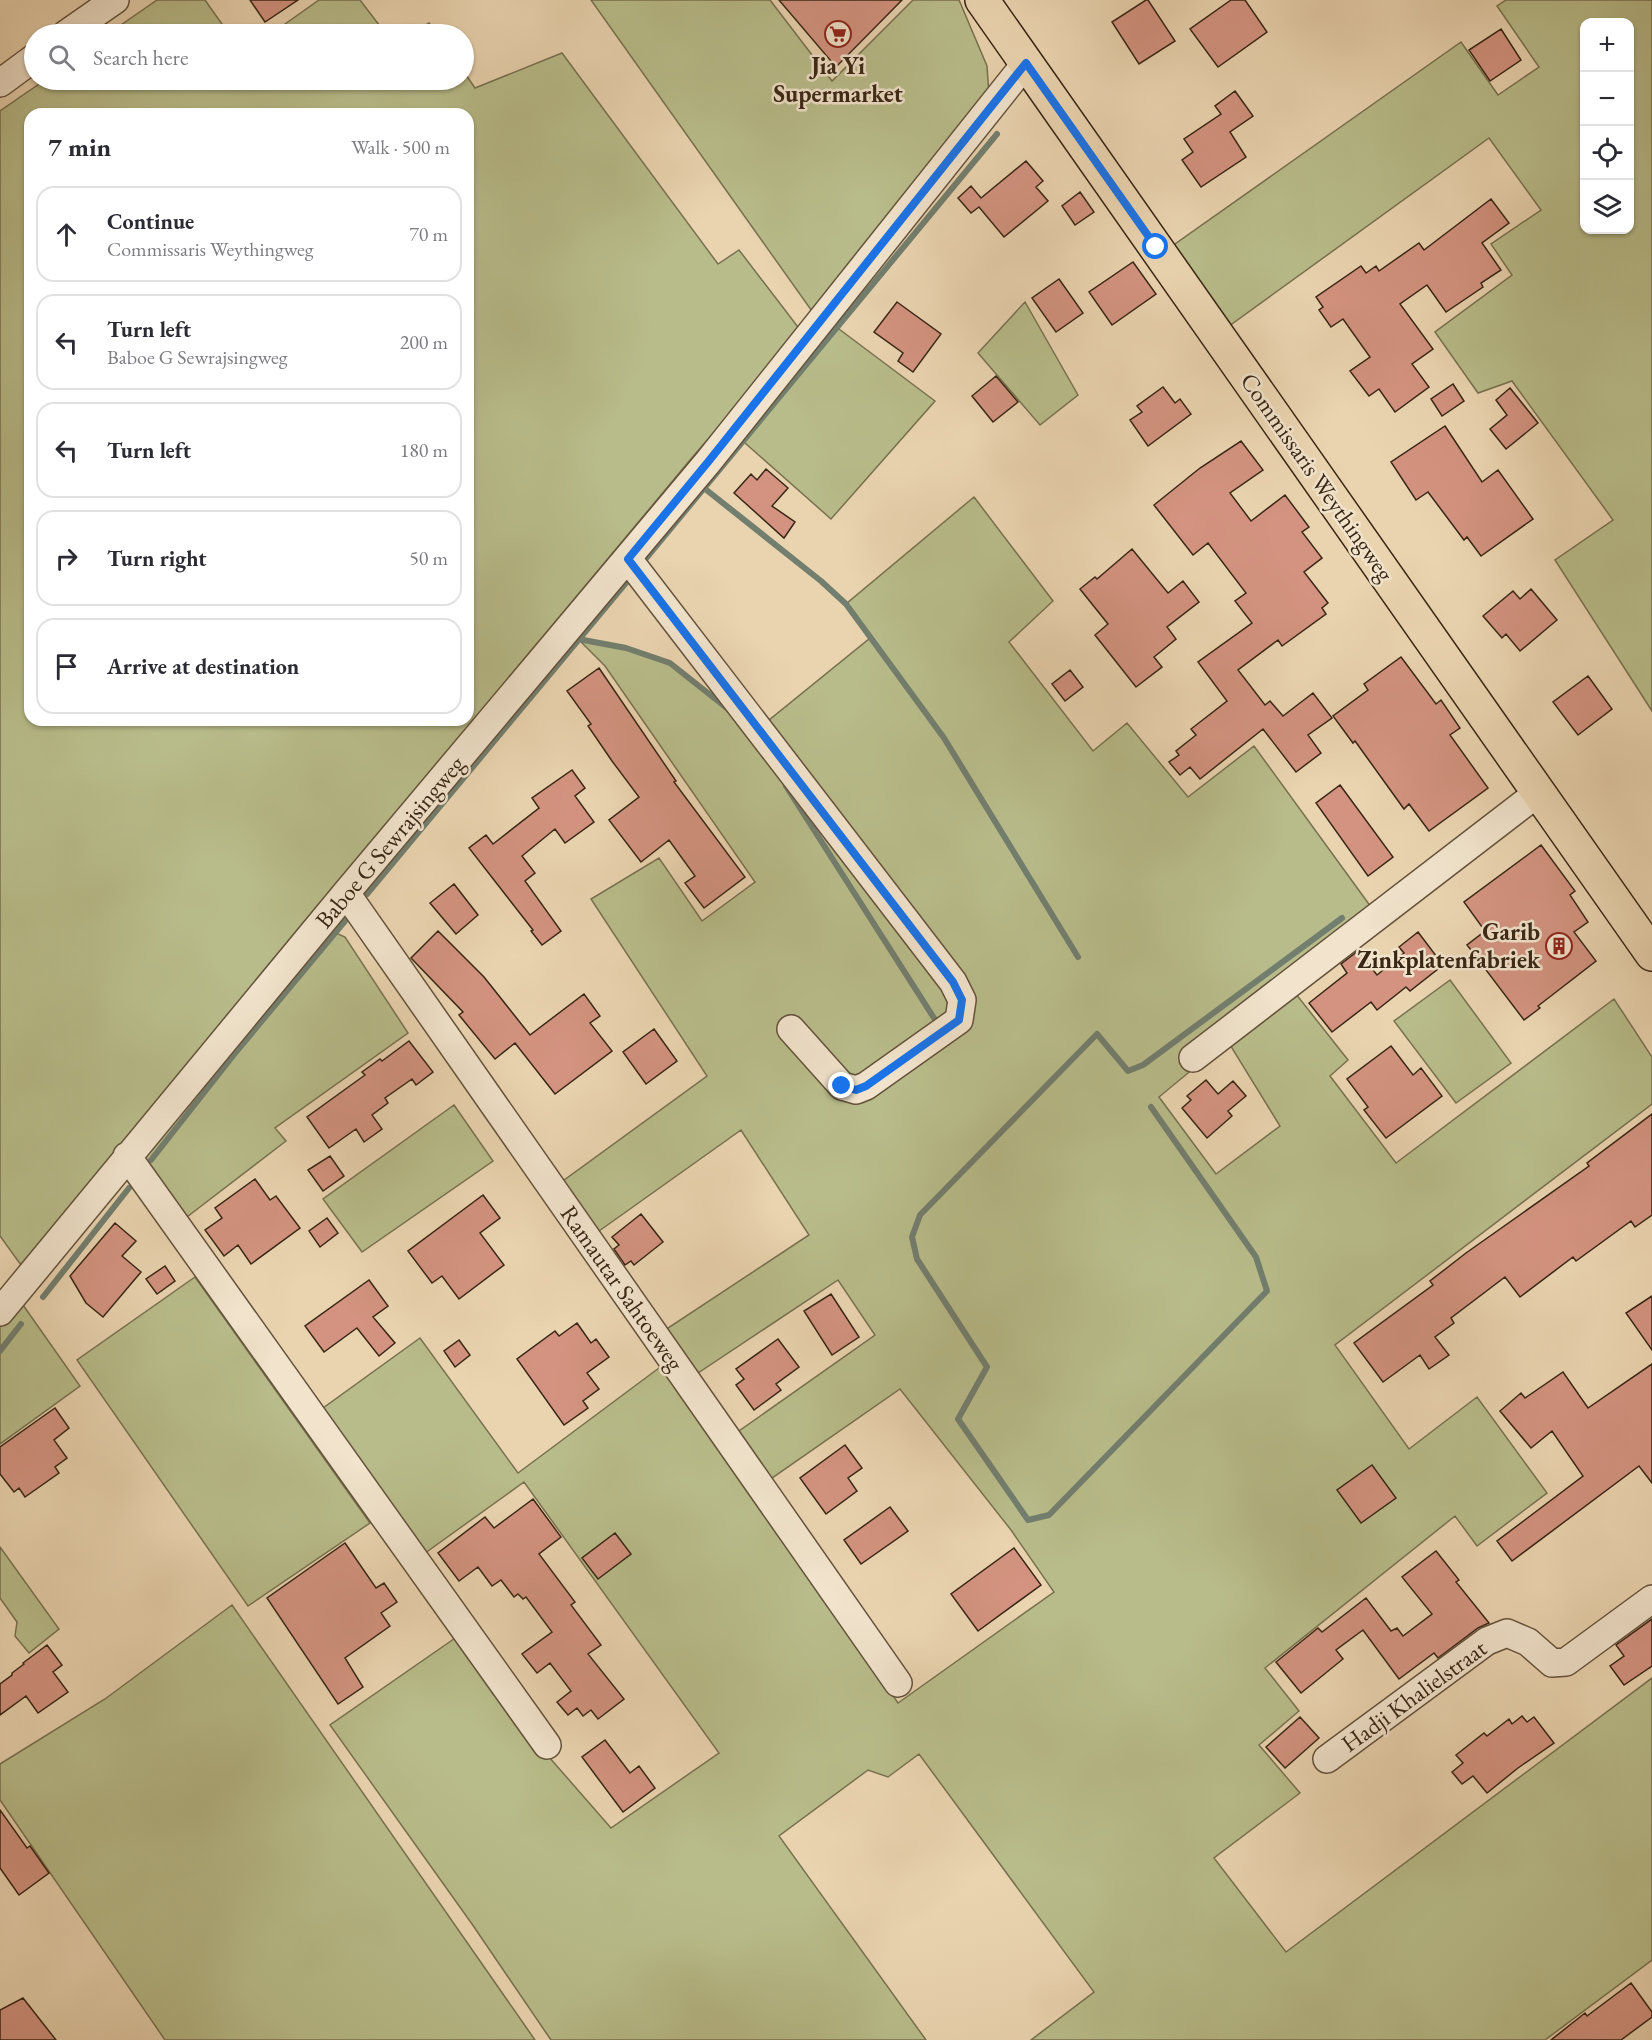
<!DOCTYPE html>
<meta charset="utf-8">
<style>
body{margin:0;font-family:"EB Garamond",serif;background:#f2f2f3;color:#2b2b33}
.controls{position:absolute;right:18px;top:18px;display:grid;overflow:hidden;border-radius:12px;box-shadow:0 2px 4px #0004}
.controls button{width:54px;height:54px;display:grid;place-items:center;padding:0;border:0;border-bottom:2px solid #e1e1e2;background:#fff;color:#2b2b33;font:30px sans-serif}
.stop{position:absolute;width:18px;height:18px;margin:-14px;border:4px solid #1a73e8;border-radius:50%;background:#fff}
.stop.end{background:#1a73e8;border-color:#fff;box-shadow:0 2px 6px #0008}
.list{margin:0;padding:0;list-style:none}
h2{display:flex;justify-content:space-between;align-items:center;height:78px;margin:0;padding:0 24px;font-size:26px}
h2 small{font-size:20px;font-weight:400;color:#7c7c81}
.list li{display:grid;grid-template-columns:39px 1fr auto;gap:18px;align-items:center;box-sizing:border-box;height:96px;margin:0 12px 12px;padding:0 12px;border:2px solid #e1e1e2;border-radius:18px}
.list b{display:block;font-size:22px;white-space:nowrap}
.list p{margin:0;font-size:20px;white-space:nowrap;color:#7c7c81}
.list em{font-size:20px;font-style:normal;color:#7c7c81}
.icon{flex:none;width:33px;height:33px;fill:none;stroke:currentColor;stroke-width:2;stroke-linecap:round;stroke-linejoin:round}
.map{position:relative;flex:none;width:1652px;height:2040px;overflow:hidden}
.search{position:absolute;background:#fff;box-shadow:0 2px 4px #0004;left:24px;top:24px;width:450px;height:66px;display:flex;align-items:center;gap:15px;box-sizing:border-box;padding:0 21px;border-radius:33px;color:#7c7c81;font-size:22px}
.panel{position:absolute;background:#fff;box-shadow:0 2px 4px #0004;left:24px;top:108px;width:450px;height:618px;border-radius:18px}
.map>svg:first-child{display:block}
.green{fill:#b8bc8a;stroke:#787150;stroke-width:1.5;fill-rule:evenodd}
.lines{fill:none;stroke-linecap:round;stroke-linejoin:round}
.stream{stroke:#727e6e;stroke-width:6}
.building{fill:#d39380;stroke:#392615;stroke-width:1.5}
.minor-casing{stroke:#65523c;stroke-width:30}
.major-casing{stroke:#392615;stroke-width:36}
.minor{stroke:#f1e3cc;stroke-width:27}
.major{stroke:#ead4b0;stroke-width:33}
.route{stroke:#1a73e8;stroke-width:8}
.labels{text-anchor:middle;stroke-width:5;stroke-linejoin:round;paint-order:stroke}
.poi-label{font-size:24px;font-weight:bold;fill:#392615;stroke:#f1e3cc}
.street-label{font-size:24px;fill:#392615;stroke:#f1e3cc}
</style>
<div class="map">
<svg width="1652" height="2040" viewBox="0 0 1652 2040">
<rect width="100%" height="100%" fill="#ead4b0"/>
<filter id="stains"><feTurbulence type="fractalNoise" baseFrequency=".00333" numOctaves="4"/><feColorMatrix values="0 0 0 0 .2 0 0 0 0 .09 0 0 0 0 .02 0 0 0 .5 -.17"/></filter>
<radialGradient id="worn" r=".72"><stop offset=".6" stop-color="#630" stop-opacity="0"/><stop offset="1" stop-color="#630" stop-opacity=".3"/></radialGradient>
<!-- green -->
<path class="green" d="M157 0H205L229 34H108Z
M319 0H360L386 34H271Z
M591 0H770L832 81 913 0H959L987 66 989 95 814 314Z
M1506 0H1652V711L1555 560 1613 520 1512 381 1478 393 1435 332 1512 275 1491 244 1541 210 1489 138 1225 329 1168 249 1461 42 1498 95 1539 67 1497 6ZM1584 22H1630V230H1584Z
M429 23 437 34H411Z
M562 53 718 264 739 250 801 331 690 460 21 1265 0 1236V111L45 80H464V72L475 88ZM30 114H468V720H30Z
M1025 302 1078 395 1040 425 978 353Z
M831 323 935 401 831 519 737 436Z
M974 497 1053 601 1009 642 1093 751 1127 723 1188 797 1254 746 1371 907 1194 1068 1159 1097 1216 1174 1280 1126 1227 1040 1292 989 1348 1060 1330 1076 1396 1163 1614 999 1652 1057V1104L1335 1345 1409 1449 1477 1397 1547 1493 1477 1546 1455 1516 1265 1668 1299 1711 1259 1745 1300 1793 1214 1858 1286 1952 1652 1678V1960L1545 2040H1031L1094 1992 919 1754 888 1777 868 1770 779 1836 926 2040H551L472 1924 330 1725 461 1634 542 1749 611 1828 719 1753 524 1482 421 1556 319 1411 420 1338 518 1473 663 1365 898 1703 1054 1592 1011 1530 900 1389 762 1485 729 1438 875 1335 838 1280 692 1377 662 1332 809 1235 741 1130 592 1236 556 1186 707 1076 591 899 659 858 702 921 755 882 605 666 578 639 626 648 670 663 745 722 753 733 870 638 846 604Z
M327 929 345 937 408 1033 275 1128 286 1141 183 1220 143 1160Z
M1450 980 1511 1063 1456 1103 1394 1021Z
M454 1105 493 1161 362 1252 323 1199Z
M195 1277 370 1523 248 1606 77 1360Z
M23 1305 80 1386 0 1444V1324Z
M0 1547 59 1629 29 1653 15 1636 17 1622 0 1598Z
M232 1605 535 2040H165L0 1800V1764L105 1699Z"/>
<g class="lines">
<!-- stream -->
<path class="stream" d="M704 488 821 581 846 604 944 738 1078 957
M643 562 997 134
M578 639 626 648 670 663 728 709
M786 786 934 1018
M367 894 630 578
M1151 1107 1256 1257 1267 1291 1049 1515 1028 1520 958 1419 987 1367 917 1259 912 1237 920 1215 1097 1034 1128 1071 1143 1065 1342 918
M151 1160 236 1052 345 921
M43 1297 129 1188
M0 1351 21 1324"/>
</g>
<!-- building -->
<path class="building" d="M250 0H298L265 22Z
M779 0H902L836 67Z
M1146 0H1148L1175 41 1139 64 1112 22Z
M1231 0H1245L1267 32 1218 67 1190 29Z
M1501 29 1521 60 1490 81 1469 50Z
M1235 91 1253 116 1230 132 1246 157 1201 187 1182 160 1193 152 1184 139 1221 114 1215 106Z
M1026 161 1043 181 1036 187 1048 201 1004 237 979 207 971 213 958 198 971 186 981 198Z
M1080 192 1094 212 1075 225 1062 206Z
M1491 199 1509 223 1482 243 1501 270 1481 283 1483 287 1446 312 1427 285 1400 304 1433 349 1412 364 1429 387 1395 412 1379 389 1369 396 1350 371 1370 357 1343 319 1331 327 1319 310 1323 307 1316 297 1361 266 1366 273 1376 266 1379 271 1419 243 1424 250Z
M1133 262 1156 294 1112 325 1089 292Z
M1059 279 1083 313 1056 332 1032 298Z
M897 302 941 334 913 372 898 361 903 353 874 332Z
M996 376 1018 402 993 422 972 396Z
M1453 384 1464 401 1442 416 1431 399Z
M1163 387 1175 403 1180 399 1191 414 1148 446 1130 420 1142 412 1137 406Z
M1510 388 1538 423 1506 449 1490 429 1507 415 1496 400Z
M1445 426 1482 482 1498 470 1533 519 1481 556 1467 537 1464 540 1428 492 1416 500 1391 462Z
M1241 441 1263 470 1230 493 1251 521 1285 495 1309 527 1302 532 1322 558 1304 572 1328 603 1322 608 1326 614 1282 646 1278 640 1238 670 1265 705 1270 701 1283 716 1313 693 1332 718 1308 735 1321 753 1296 772 1263 729 1200 779 1190 767 1180 775 1169 762 1179 755 1176 751 1196 735 1191 729 1227 701 1198 662 1252 623 1235 601 1246 593 1208 543 1193 555 1154 505 1200 468Z
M766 469 788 488 772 506 795 522 784 538 734 493 751 474 757 480Z
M1132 549 1168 593 1183 581 1199 602 1167 627 1176 639 1154 657 1162 667 1136 687 1095 635 1108 624 1080 589 1095 577 1097 579Z
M1531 589 1557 620 1520 651 1506 634 1502 638 1483 616 1513 591 1520 599Z
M1401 657 1436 704 1441 700 1460 728 1450 735 1488 788 1429 831 1409 804 1404 809 1355 741 1353 743 1333 716 1368 690 1364 684Z
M599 668 676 781 674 782 745 877 704 908 685 883 695 876 669 840 641 862 609 820 639 797 612 761 588 726 591 724 567 691Z
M1070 670 1083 687 1065 701 1052 684Z
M1588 676 1612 709 1578 735 1553 702Z
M572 770 585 788 575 796 594 822 565 843 555 829 522 856 535 873 525 881 561 931 542 945 531 931 533 930 469 848 486 835 493 844 539 808 532 798Z
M1340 785 1393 857 1368 876 1316 803Z
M1541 845 1575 891 1570 895 1588 922 1574 932 1596 961 1538 1006 1540 1008 1524 1020 1467 945 1485 931 1464 902Z
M454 884 478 915 456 934 430 903Z
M438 931 484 977 530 1035 584 994 600 1016 590 1023 612 1051 555 1094 515 1043 495 1059 459 1015 463 1012 411 958Z
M1418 932 1443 965 1410 991 1406 987 1377 1010 1371 1002 1332 1032 1309 1003 1347 973 1341 964 1358 951 1377 975 1404 953 1399 947Z
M654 1029 677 1061 646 1084 623 1052Z
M409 1041 433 1072 416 1085 412 1079 385 1098 388 1103 372 1115 382 1129 364 1142 356 1129 329 1148 307 1117 365 1075 362 1072 380 1059 382 1061Z
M1391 1046 1413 1075 1421 1068 1442 1096 1386 1138 1364 1110 1368 1107 1347 1079Z
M1206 1080 1218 1094 1233 1081 1246 1096 1228 1111 1232 1116 1207 1138 1182 1108 1191 1100 1187 1096Z
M1652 1114V1215L1635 1227 1631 1221 1576 1261 1573 1257 1520 1297 1505 1277 1451 1318 1454 1323 1435 1337 1449 1355 1429 1369 1420 1355 1383 1382 1354 1343 1433 1285 1430 1281 1466 1253 1589 1166 1587 1163Z
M330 1156 344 1176 323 1191 308 1170Z
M255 1179 270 1200 276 1196 300 1228 251 1264 238 1245 224 1256 205 1230 222 1218 215 1208Z
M483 1195 500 1218 480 1233 504 1265 459 1299 442 1276 432 1283 408 1251Z
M641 1214 663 1242 634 1265 631 1261 625 1265 614 1249 619 1245 612 1237Z
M327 1218 338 1233 320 1247 309 1231Z
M115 1223 136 1241 122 1256 141 1272 103 1317 86 1303 70 1276Z
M165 1266 175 1281 157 1294 146 1279Z
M369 1280 388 1306 373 1317 395 1343 379 1356 357 1328 324 1352 305 1326Z
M831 1294 859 1337 832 1355 804 1311Z
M1652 1296V1350L1626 1313Z
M577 1323 591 1343 596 1339 609 1357 587 1373 599 1389 583 1401 588 1408 564 1425 517 1359 555 1331 559 1336Z
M778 1339 799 1367 776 1384 781 1390 754 1410 736 1385 744 1379 736 1369Z
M459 1340 470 1355 455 1367 444 1351Z
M1652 1364V1483L1639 1466 1512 1561 1497 1541 1583 1476 1552 1431 1531 1448 1500 1411 1521 1393 1525 1398 1563 1372 1588 1408Z
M55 1408 69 1428 54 1440 67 1458 55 1467 59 1473 25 1497 19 1488 14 1492 0 1474V1447Z
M845 1445 862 1468 848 1478 857 1491 826 1514 800 1478Z
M1372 1465 1396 1498 1361 1523 1337 1490Z
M533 1499 561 1537 539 1554 575 1602 571 1605 601 1645 588 1654 624 1699 598 1719 591 1710 583 1716 577 1708 568 1715 557 1702 571 1691 550 1663 537 1673 522 1654 552 1632 526 1597 523 1599 518 1594 514 1597 501 1580 492 1586 478 1567 459 1581 438 1553 485 1517 494 1528Z
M890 1507 908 1531 861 1564 844 1540Z
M615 1533 631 1554 598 1579 582 1558Z
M345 1543 376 1588 384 1583 397 1602 381 1613 390 1626 345 1658 363 1687 338 1704 267 1598Z
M1014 1548 1041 1585 978 1631 951 1594Z
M1436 1551 1459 1580 1456 1582 1489 1623 1478 1628 1438 1658 1434 1653 1399 1679 1363 1630 1336 1650 1343 1659 1301 1693 1276 1662 1318 1628 1322 1632 1366 1598 1391 1631 1397 1628 1403 1636 1432 1614 1402 1577Z
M1652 1619V1666L1624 1685 1610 1666 1624 1656 1616 1645Z
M47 1645 62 1665 53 1672 68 1692 38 1713 26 1696 0 1715V1684L12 1675V1673L24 1664 23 1663Z
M1522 1716 1527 1722 1534 1717 1554 1743 1518 1768 1487 1793 1473 1776 1462 1784 1452 1772 1463 1763 1456 1755 1484 1733 1487 1736 1509 1719 1512 1724Z
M1300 1717 1319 1738 1285 1768 1266 1747Z
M605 1740 630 1773 639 1766 655 1788 623 1812 582 1757Z
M0 1810 27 1848 30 1846 49 1873 19 1895 0 1868Z
M1631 1983 1652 2012V2017L1621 2040H1551L1585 2013 1587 2016Z
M23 1998 56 2040H0V2010Z"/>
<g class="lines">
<defs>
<path id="minor" d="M66 34 115 0
M0 83 34 58
M628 559 953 982 962 1000 959 1020 866 1086 856 1090 842 1086 791 1029
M346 893 898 1683
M1193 1058 1539 792
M127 1156 547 1745
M0 1312 346 893 708 462 1026 63
M1327 1759 1487 1641 1507 1633 1528 1642 1552 1663 1566 1662 1652 1599"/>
<path id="major" d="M982 0 1652 954"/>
</defs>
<!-- minor casing -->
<use href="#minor" class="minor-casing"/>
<!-- major casing -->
<use href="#major" class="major-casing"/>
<!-- minor -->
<use href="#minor" class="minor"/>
<!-- major -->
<use href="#major" class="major"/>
</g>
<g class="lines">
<!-- route -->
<path class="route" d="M842 1086 856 1090 866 1086 959 1020 962 1000 953 982 628 559 708 462 1026 63 1156 247"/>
</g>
<!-- icons -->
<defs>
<symbol id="supermarket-ring" viewBox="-11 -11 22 22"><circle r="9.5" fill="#f1e3cc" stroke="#8f2418" stroke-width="1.5"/><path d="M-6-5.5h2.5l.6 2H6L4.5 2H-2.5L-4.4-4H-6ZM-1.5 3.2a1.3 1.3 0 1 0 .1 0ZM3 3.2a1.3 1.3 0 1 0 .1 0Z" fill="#8f2418"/></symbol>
<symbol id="building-ring" viewBox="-11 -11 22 22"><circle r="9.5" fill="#f1e3cc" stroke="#8f2418" stroke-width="1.5"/><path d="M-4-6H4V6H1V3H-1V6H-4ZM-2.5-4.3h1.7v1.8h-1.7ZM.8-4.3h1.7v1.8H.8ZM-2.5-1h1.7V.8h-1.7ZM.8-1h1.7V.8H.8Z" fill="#8f2418"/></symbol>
</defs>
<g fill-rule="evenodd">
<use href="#supermarket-ring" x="823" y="19" width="30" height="30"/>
<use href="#building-ring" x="1544" y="931" width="30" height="30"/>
</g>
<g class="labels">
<!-- poi labels -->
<g class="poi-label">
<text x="838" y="74">Jia Yi<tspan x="838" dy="28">Supermarket</tspan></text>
<text x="1540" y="940" text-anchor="end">Garib<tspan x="1540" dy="28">Zinkplatenfabriek</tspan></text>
</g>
<!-- street labels -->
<g class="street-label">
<text transform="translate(1317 477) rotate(55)" y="8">Commissaris Weythingweg</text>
<text transform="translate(390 842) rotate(-50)" y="8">Baboe G Sewrajsingweg</text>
<text transform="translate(622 1288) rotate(55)" y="8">Ramautar Sahtoeweg</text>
<text transform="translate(1414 1696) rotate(-36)" y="8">Hadji Khalielstraat</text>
</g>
</g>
<rect width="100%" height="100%" filter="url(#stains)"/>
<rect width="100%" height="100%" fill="url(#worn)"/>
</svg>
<div class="controls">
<button>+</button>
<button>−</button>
<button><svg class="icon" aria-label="locate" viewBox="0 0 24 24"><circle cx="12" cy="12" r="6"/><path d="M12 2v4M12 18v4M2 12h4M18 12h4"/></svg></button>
<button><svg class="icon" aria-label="layers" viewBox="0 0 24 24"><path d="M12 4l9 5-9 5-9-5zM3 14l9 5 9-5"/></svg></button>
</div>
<div class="stop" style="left:1156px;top:247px"></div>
<div class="stop end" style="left:842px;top:1086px"></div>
<div class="search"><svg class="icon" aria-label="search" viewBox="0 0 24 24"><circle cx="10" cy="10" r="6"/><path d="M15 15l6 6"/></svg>Search here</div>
<section class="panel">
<h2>7 min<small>Walk · 500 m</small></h2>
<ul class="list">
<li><svg class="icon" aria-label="ahead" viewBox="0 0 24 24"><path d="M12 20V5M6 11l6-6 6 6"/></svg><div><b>Continue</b><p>Commissaris Weythingweg</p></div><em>70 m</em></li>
<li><svg class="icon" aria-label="left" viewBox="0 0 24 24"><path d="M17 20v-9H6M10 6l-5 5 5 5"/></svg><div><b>Turn left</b><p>Baboe G Sewrajsingweg</p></div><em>200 m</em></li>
<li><svg class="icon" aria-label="left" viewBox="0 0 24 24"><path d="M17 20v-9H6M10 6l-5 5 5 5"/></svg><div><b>Turn left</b></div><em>180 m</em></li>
<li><svg class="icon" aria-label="right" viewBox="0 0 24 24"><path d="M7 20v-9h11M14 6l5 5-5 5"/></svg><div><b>Turn right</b></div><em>50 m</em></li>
<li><svg class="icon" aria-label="arrive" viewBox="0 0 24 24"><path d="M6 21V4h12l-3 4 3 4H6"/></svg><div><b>Arrive at destination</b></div></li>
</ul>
</section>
</div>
